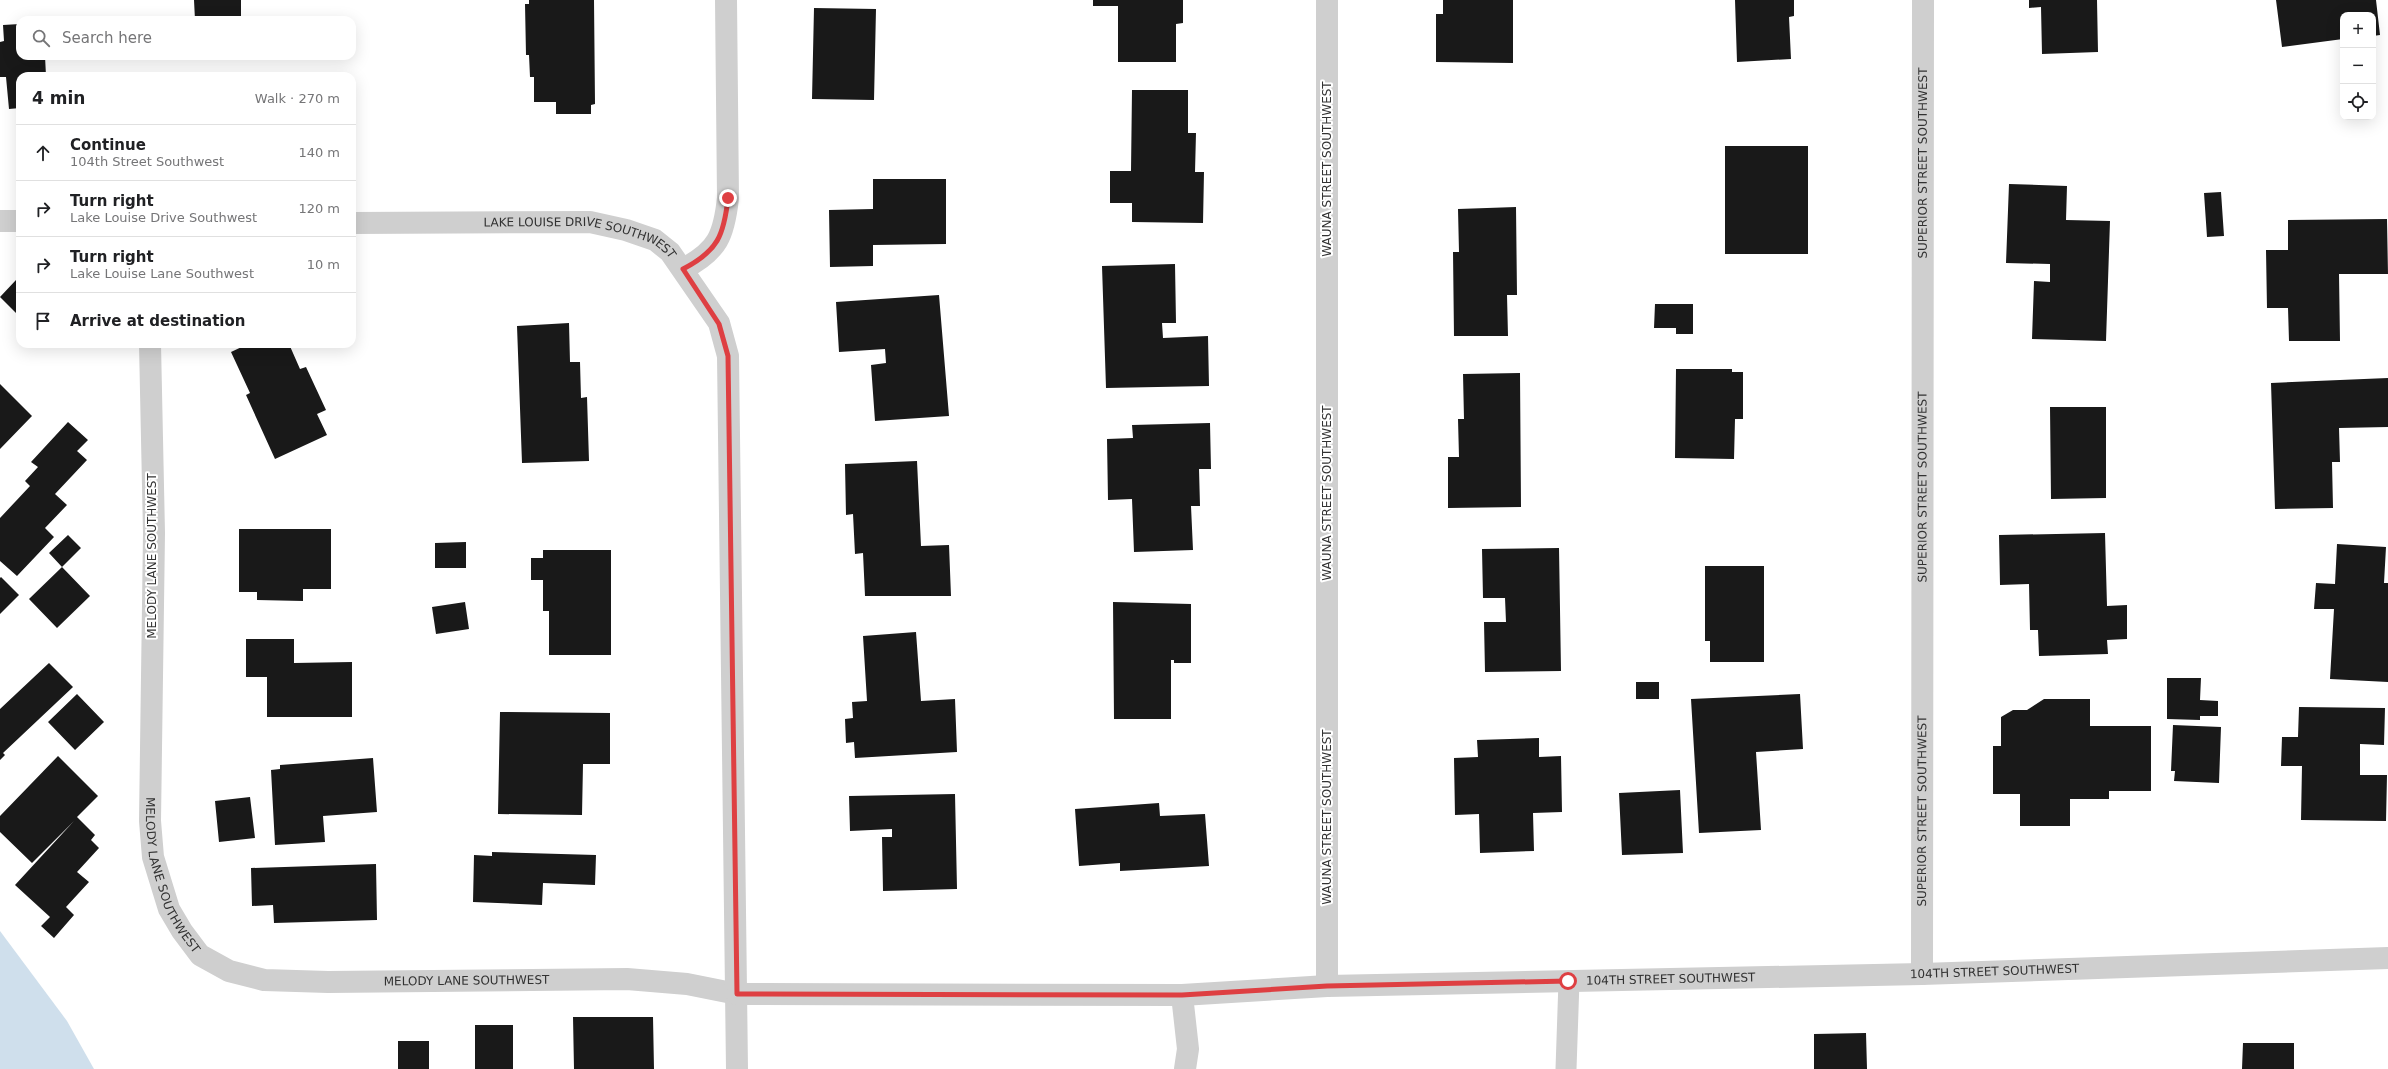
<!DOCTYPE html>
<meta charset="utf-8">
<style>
body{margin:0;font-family:"DejaVu Sans",sans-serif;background:#f6f6f6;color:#202124}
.controls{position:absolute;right:12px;top:12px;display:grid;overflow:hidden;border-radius:8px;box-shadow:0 4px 16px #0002}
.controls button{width:36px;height:36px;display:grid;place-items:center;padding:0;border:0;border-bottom:1px solid #e0e0e0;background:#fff;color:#202124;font:20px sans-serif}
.stop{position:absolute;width:12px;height:12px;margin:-9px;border:3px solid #de3f42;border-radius:50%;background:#fff}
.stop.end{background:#de3f42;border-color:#fff;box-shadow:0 1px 4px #0008}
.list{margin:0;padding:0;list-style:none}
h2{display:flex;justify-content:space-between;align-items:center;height:52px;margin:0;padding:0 16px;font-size:17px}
h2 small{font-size:13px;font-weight:400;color:#757577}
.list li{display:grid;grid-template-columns:26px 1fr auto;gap:12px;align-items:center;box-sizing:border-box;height:56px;padding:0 16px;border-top:1px solid #e0e0e0}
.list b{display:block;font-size:15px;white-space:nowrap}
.list p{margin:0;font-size:13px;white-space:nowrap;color:#757577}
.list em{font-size:13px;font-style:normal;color:#757577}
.icon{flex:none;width:22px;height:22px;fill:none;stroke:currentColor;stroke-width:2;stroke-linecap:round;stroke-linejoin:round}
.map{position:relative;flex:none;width:2388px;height:1069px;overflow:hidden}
.search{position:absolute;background:#fff;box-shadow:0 4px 16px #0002;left:16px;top:16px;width:340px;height:44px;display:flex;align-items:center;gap:10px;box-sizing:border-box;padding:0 14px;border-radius:12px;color:#757577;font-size:15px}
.panel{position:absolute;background:#fff;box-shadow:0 4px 16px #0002;left:16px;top:72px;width:340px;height:276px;border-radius:12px}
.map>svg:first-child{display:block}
.water{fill:#cfdfec}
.building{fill:#191919}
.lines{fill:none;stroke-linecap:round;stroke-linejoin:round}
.service{stroke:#cfcfcf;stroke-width:21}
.minor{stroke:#cfcfcf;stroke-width:22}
.tertiary{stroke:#cfcfcf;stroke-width:22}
.route{stroke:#de3f42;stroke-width:5}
.labels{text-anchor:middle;stroke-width:4;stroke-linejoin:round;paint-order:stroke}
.street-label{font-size:12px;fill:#323232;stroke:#fff}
</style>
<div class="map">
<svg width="2388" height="1069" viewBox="0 0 2388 1069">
<rect width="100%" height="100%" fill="#fff"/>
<!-- water -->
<path class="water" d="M0 931 67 1021 94 1069H0Z"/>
<!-- building -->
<path class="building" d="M194 0H241V20H195Z
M529 0H594L595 104 591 105V114H556V102H534V77H530L529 55H526L525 4H529Z
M1093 0H1183V23L1176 24V62H1118V6H1093Z
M1443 0H1513V63L1436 62V14H1443Z
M1735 0H1794V16L1789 17 1791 59 1737 62Z
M2029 0H2097L2098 52 2042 54 2041 7 2029 8Z
M2276 0H2376L2380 35 2373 36V15H2343V39L2282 47Z
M814 8 876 9 874 100 812 99Z
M20 24V56H45L46 76H20V108L9 109 6 77H0V42L4 41 3 25Z
M1132 90H1188V133H1196L1195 172H1204L1203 223 1132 222V203H1110V171H1131Z
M1725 146H1808V254H1725Z
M873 179H946V244L873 245V266L830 267 829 210 873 209Z
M2009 184 2067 186 2066 220 2110 221 2106 341 2032 339 2034 281 2050 282V264L2006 263Z
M2221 192 2224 236 2207 237 2204 193Z
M1516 207 1517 295H1507L1508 336H1454L1453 252H1459L1458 209Z
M2387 219 2388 274H2339L2340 341H2289L2288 308H2267L2266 250H2288V220Z
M1175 264 1176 323H1162L1163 338 1208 336 1209 386 1106 388 1102 266Z
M16 280 20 284V317L0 297Z
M939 295 949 416 875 421 871 365 886 363 885 349 839 352 836 302Z
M1655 304H1693V334H1676V328H1654Z
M569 323 570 362H580L581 398 587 397 589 461 522 463 517 326Z
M248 344H289L300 369 306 367 326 410 317 414 327 435 275 459 246 395 250 393 231 352Z
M1676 369H1732V372H1743V419H1735L1734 459 1675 458Z
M1520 373 1521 507 1448 508V457H1459L1458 419H1464L1463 374Z
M2388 378V427L2339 428 2340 462H2332L2333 508 2275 509 2271 383Z
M0 384 32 416 0 449Z
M2050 407H2106V498L2051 499Z
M68 422 88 440 77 451 87 460 55 494 67 505 45 528 54 537 17 576 0 561V518L30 486 25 481 38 467 31 462Z
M1210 423 1211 469H1199L1200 506H1191L1193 550 1134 552 1132 499 1108 500 1107 439 1133 438 1132 425Z
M917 461 921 546 949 545 951 596H865L863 553 855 554 853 514 846 515 845 464Z
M239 529H331V589H303V601L257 600V592H239Z
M2105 533 2107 606 2127 605V639L2107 640 2108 654 2039 656 2038 630H2030L2029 584 2000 585 1999 535Z
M68 535 81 548 62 567 49 553Z
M466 542V568H435V543Z
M2337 544 2386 547 2384 583H2388V682L2330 679 2334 609H2314L2316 583 2335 584Z
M1559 548 1561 671 1485 672 1484 622H1506L1505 598H1483L1482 549Z
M543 550H611V655H549V611H543V580H531V558H543Z
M1705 566H1764V662H1710V641H1705Z
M62 567 90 596 57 628 29 599Z
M1 577 19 595 0 614V578Z
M465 602 469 629 436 634 432 607Z
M1113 602 1191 604V663H1174V660H1171V719H1114Z
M916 632 921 701 955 699 957 752 855 758 854 742 846 743 845 719 853 718 852 702 867 701 863 636Z
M246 639H294V663L352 662V717H267V677H246Z
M49 663 73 687 3 753 5 755 0 760V709Z
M2167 678H2201L2200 700 2218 701V716H2200V720L2167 719Z
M1636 682H1659V699H1636Z
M77 694 104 722 75 750 48 722Z
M1800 694 1803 749 1756 752 1761 830 1699 833 1691 699Z
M2044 699H2090V726H2151V791H2109V799H2070V826H2020V794H1993V746H2001V717L2013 710H2027Z
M2299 707 2385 708 2384 745 2360 744V775H2387L2386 821 2301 820 2302 766H2281L2282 737H2298Z
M500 712 610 713V764H583L582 815 498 814Z
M2173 725 2221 727 2219 783 2174 781 2175 771H2171Z
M1539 738V757L1561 756 1562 812 1533 813 1534 851 1480 853 1479 814 1455 815 1454 758 1478 757 1477 740Z
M58 756 98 796 77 817 95 835 91 840 99 848 77 872 89 882 66 907 74 915 54 938 41 926 50 917 15 885 74 821 32 863 0 832V816Z
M373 758 377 812 323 816 325 842 275 845 271 770 280 769V765Z
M1680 790 1683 853 1622 855 1619 793Z
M955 794 957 889 883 891 882 837H892V829L850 831 849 796Z
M250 797 255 838 219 842 215 801Z
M1159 803 1160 816 1205 814 1209 866 1120 871V863L1079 866 1075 809Z
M492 852 596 855 595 885 543 883 542 905 473 902 474 855 492 856Z
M376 864 377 920 274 923 273 905 252 906 251 868Z
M573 1017H653L654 1069H574Z
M475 1025H513V1069H475Z
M1866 1033 1867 1069H1814V1034Z
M398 1041H429V1069H398Z
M2243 1043H2294V1069H2242Z"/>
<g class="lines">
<!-- service -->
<path class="service" d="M1566 1069 1569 981"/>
<!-- minor -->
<g class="minor">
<path d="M1327 0V986"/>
<path d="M683 269C718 251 724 235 728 198L726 0"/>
<path id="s1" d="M150 344 154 533 150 821 153 857 169 909 182 931 200 955 229 971 264 980 328 982 627 979 687 984 737 994"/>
<path id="s2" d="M1922 974 1923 0"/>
<path d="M1182 995 1188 1049 1185 1069"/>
</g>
<!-- tertiary -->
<g class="tertiary">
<path d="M0 221H20"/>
<path id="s3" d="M352 223 590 222 626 230 655 240 670 252 719 323 728 356 737 1069"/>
<path id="s4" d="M737 994 1182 995 1327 986 1922 974 2388 958"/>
</g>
</g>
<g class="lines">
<!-- route -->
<path class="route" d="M728 198C724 235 718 251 683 269L719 324 728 356 737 994 1182 995 1327 986 1568 981"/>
</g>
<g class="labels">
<!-- street labels -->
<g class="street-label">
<text dy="4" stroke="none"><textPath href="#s2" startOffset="811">SUPERIOR STREET SOUTHWEST</textPath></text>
<text transform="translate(1327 169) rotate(-90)" y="4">WAUNA STREET SOUTHWEST</text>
<text dy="4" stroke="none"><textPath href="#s3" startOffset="231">LAKE LOUISE DRIVE SOUTHWEST</textPath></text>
<text dy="4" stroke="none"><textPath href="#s2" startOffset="487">SUPERIOR STREET SOUTHWEST</textPath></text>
<text transform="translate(1327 493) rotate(-90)" y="4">WAUNA STREET SOUTHWEST</text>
<text transform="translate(152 556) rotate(-90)" y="4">MELODY LANE SOUTHWEST</text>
<text dy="4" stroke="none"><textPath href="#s2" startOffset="163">SUPERIOR STREET SOUTHWEST</textPath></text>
<text transform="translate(1327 817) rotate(-90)" y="4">WAUNA STREET SOUTHWEST</text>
<text dy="4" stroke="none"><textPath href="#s1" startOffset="536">MELODY LANE SOUTHWEST</textPath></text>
<text dy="4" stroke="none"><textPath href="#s4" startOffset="1258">104TH STREET SOUTHWEST</textPath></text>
<text dy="4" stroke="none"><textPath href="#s4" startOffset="934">104TH STREET SOUTHWEST</textPath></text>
<text dy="4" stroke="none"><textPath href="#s1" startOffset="895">MELODY LANE SOUTHWEST</textPath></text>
</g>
</g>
</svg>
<div class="controls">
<button>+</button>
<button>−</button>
<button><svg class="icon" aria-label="locate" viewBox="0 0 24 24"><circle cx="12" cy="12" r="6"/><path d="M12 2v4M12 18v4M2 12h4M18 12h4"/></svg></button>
</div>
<div class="stop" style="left:1568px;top:981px"></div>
<div class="stop end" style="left:728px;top:198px"></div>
<div class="search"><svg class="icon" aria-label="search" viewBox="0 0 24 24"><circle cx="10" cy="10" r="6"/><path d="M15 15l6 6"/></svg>Search here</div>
<section class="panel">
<h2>4 min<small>Walk · 270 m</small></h2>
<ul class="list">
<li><svg class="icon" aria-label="ahead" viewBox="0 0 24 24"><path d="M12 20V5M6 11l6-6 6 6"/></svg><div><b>Continue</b><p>104th Street Southwest</p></div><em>140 m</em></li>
<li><svg class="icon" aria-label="right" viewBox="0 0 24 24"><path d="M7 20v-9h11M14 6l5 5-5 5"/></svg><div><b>Turn right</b><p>Lake Louise Drive Southwest</p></div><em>120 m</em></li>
<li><svg class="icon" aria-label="right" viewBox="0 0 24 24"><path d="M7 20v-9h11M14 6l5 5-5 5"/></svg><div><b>Turn right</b><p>Lake Louise Lane Southwest</p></div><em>10 m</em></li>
<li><svg class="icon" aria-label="arrive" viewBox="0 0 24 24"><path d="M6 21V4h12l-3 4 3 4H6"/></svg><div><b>Arrive at destination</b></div></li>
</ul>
</section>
</div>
